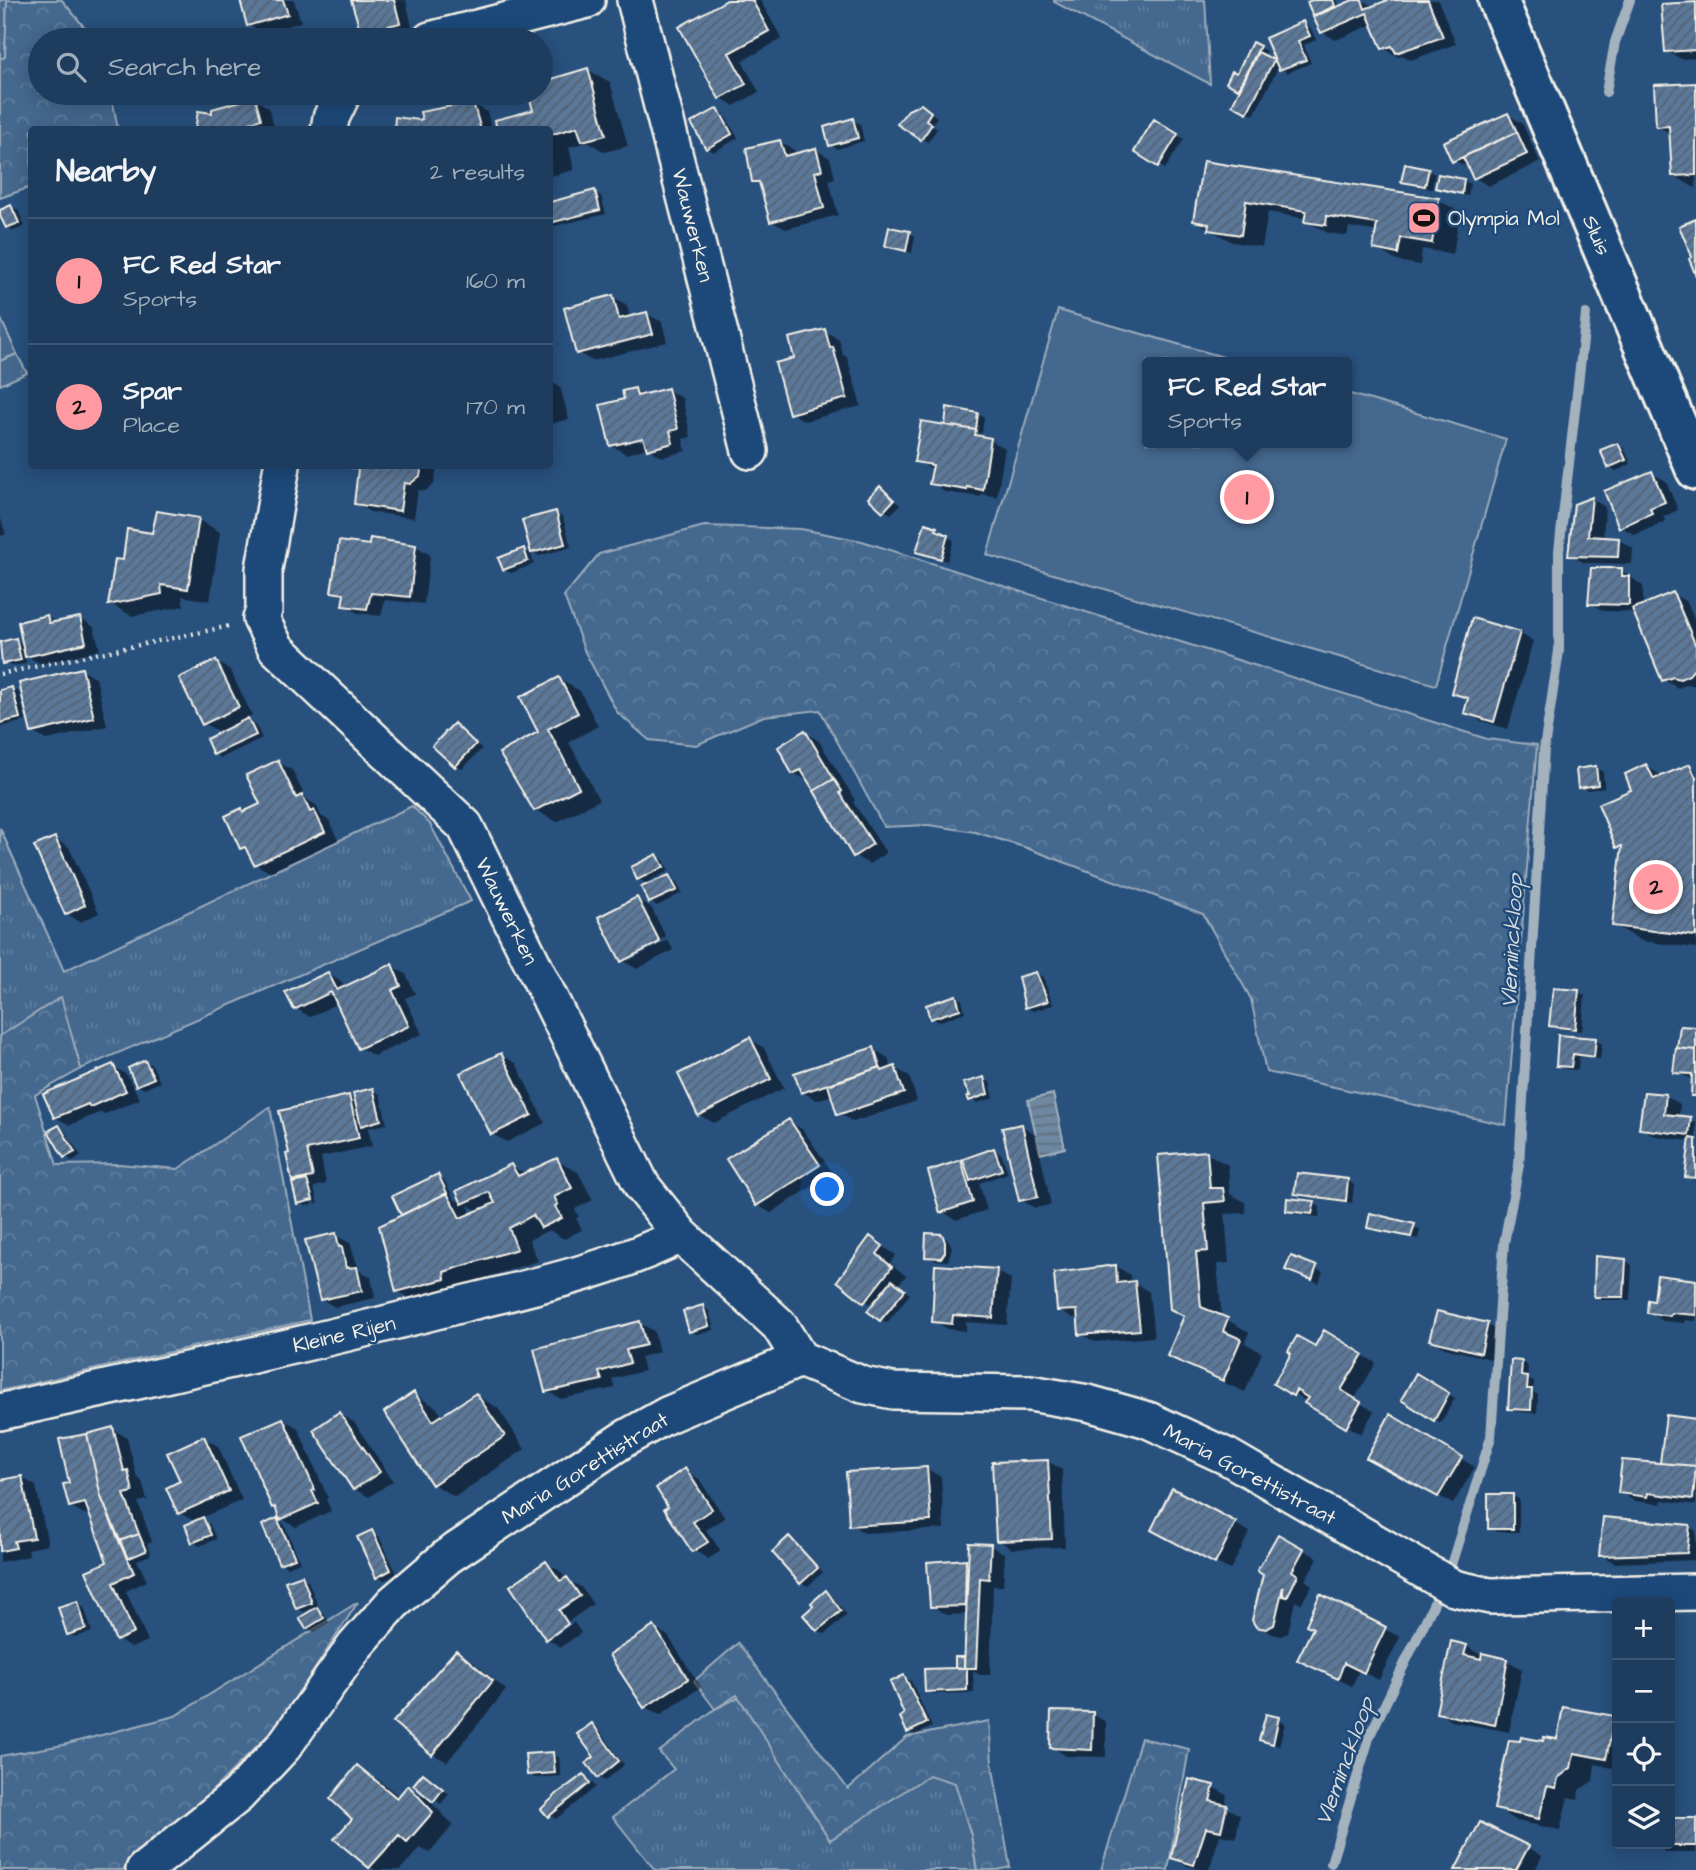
<!DOCTYPE html>
<meta charset="utf-8">
<style>
body{margin:0;font-family:"Architects Daughter",sans-serif;background:#264464;color:#f1f3f6}
.controls{position:absolute;right:21px;bottom:21px;display:grid;overflow:hidden;border-radius:7px;box-shadow:0 4px 18px #0003}
.controls button{width:63px;height:63px;display:grid;place-items:center;padding:0;border:0;border-bottom:2px solid #3c5673;background:#1e3d5e;color:#f1f3f6;font:35px sans-serif}
.you{position:absolute;left:828px;top:1190px;width:24px;height:24px;margin:-18px;border:5px solid #fff;border-radius:50%;background:#1a73e8;box-shadow:0 0 0 10px #1a73e833}
.badge{display:grid;place-items:center;width:46px;height:46px;border-radius:50%;background:#ff9aa2;color:#111;font-size:23px;font-weight:700}
.pin{position:absolute;translate:-50% -50%;border:4px solid #fff;box-shadow:0 2px 7px #0006}
.popup{position:absolute;left:1142px;top:357px;width:210px;height:91px;box-sizing:border-box;display:grid;place-content:center;border-radius:7px;background:#1e3d5e;filter:drop-shadow(0 2px 5px #0005);font-size:23px;white-space:nowrap;color:#a1aebc}
.popup b{font-size:26px;color:#f1f3f6}
.popup::after{content:'';position:absolute;left:50%;top:100%;margin-left:-14px;border:14px solid transparent;border-top-color:#1e3d5e}
.list{margin:0;padding:0;list-style:none}
h2{display:flex;justify-content:space-between;align-items:center;height:91px;margin:0;padding:0 28px;font-size:30px}
h2 small{font-size:23px;font-weight:400;color:#a1aebc}
.list li{display:grid;grid-template-columns:46px 1fr auto;gap:21px;align-items:center;box-sizing:border-box;height:126px;padding:0 28px;border-top:2px solid #3c5673}
.list b{display:block;font-size:26px;white-space:nowrap}
.list p{margin:0;font-size:23px;white-space:nowrap;color:#a1aebc}
.list em{font-size:23px;font-style:normal;color:#a1aebc}
.icon{flex:none;width:38px;height:38px;fill:none;stroke:currentColor;stroke-width:2;stroke-linecap:round;stroke-linejoin:round}
.map{position:relative;flex:none;width:1696px;height:1870px;overflow:hidden}
.search{position:absolute;background:#1e3d5e;box-shadow:0 4px 18px #0003;left:28px;top:28px;width:525px;height:77px;display:flex;align-items:center;gap:18px;box-sizing:border-box;padding:0 24px;border-radius:38px;color:#a1aebc;font-size:26px}
.panel{position:absolute;background:#1e3d5e;box-shadow:0 4px 18px #0003;left:28px;top:126px;width:525px;height:343px;border-radius:7px}
.map>svg:first-child{display:block}
.grass{fill:url(#grass-tufts);stroke:#9cacbb;stroke-width:2}
.forest{fill:url(#forest-crowns);stroke:#9cacbb;stroke-width:2}
.pitch{fill:#45688e;stroke:#9cacbb;stroke-width:2}
.water{fill:url(#water-rules);stroke:#a4b2be;stroke-width:2}
.shadow{fill:#0007;fill-rule:evenodd}
.lines{fill:none;stroke-linecap:round;stroke-linejoin:round}
.stream{stroke:#a4b2be;stroke-width:10}
.building{fill:url(#building-hatch);stroke:#f4f1e8;stroke-width:2}
.street-casing{stroke:#f4f1e8;stroke-width:40}
.secondary-casing{stroke:#f4f1e8;stroke-width:44}
.path{stroke:#f4f1e8;stroke-width:4.5;stroke-dasharray:2 5;stroke-linecap:butt}
.street{stroke:#1f4a7a;stroke-width:35}
.secondary{stroke:#1f4a7a;stroke-width:38}
.labels{text-anchor:middle;stroke-width:5;stroke-linejoin:round;paint-order:stroke}
.poi-label{font-size:21px;fill:#f4f1e8;stroke:#1f4a7a;text-anchor:start}
.street-label{font-size:21px;fill:#f4f1e8;stroke:#1f4a7a}
.water-label{font-size:23px;font-style:italic;fill:#d9dcda;stroke:#1f4a7a}
</style>
<div class="map">
<svg width="1696" height="1870" viewBox="0 0 1696 1870">
<defs>
<pattern id="grass-tufts" width="24" height="20" patternUnits="userSpaceOnUse" patternTransform="scale(1.75)"><rect width="24" height="20" fill="#45688e"/><path d="M3 7l-1-3M5 7V3M7 7l1-3M15 17l-1-3M17 17v-4M19 17l1-3" fill="none" stroke="#607e9e"/></pattern>
<pattern id="forest-crowns" width="20" height="18" patternUnits="userSpaceOnUse" patternTransform="scale(1.75)"><rect width="20" height="18" fill="#45688e"/><path d="M2 6a3 3 0 1 1 6 0M12 15a3 3 0 1 1 6 0" fill="none" stroke="#607e9e"/></pattern>
<pattern id="water-rules" width="6" height="5" patternUnits="userSpaceOnUse" patternTransform="scale(1.75)"><rect width="6" height="5" fill="#6e88a2"/><path d="M0 2.5h6" fill="none" stroke="#5f6e7d"/></pattern>
<pattern id="building-hatch" width="6" height="6" patternUnits="userSpaceOnUse" patternTransform="scale(1.75)"><rect width="6" height="6" fill="#5b7899"/><path d="M-1 1l2-2M0 6l6-6M5 7l2-2" fill="none" stroke="#536274"/></pattern>
</defs>
<rect width="100%" height="100%" fill="#28517e"/>
<filter id="ink" filterUnits="userSpaceOnUse"><feTurbulence type="fractalNoise" baseFrequency=".0143" numOctaves="2"/><feDisplacementMap in="SourceGraphic" scale="14" xChannelSelector="R" yChannelSelector="G"/><feConvolveMatrix kernelMatrix="1 2 1 2 8 2 1 2 1" color-interpolation-filters="sRGB"/></filter>
<g filter="url(#ink)">
<!-- grass -->
<path class="grass" d="M0 0H7L5 58 0 59Z
M1054 0H1205L1210 84 1054 2Z
M0 317 17 354 0 361Z
M412 806 430 824 471 901 81 1069 60 998 0 1036V828L64 971Z
M739 1697 830 1839 929 1775 955 1782 971 1835 977 1870H655L613 1817 674 1769 659 1752 715 1709Z"/>
<!-- forest -->
<path class="forest" d="M7 0H62L95 40H40V93H111L118 129 32 130 31 187 0 198V59L5 57Z
M17 354 27 373 0 385V361Z
M704 526 801 529 862 541 1487 739 1537 745 1506 1125 1266 1072 1251 999 1203 914 1024 847 975 832 929 825 884 827 820 710 764 716 696 745 649 740 617 712 585 652 564 596 599 554Z
M61 997 81 1069 35 1095 57 1165 119 1164 178 1169 270 1107 310 1320 0 1391V1036Z
M358 1602 280 1723 206 1797 122 1870H0V1756L63 1745 175 1716Z
M738 1643 848 1789 907 1737 989 1721 992 1763 1010 1867 997 1870H977L971 1835 955 1783 929 1775 830 1840 737 1695 715 1709 694 1681Z
M1141 1738 1189 1749 1168 1870H1101Z"/>
<!-- pitch -->
<path class="pitch" d="M1058 310 1241 362H1147V443H1347V393L1506 439 1436 685 987 555Z"/>
<!-- water -->
<path class="water" d="M1053 1094 1065 1148 1040 1154 1028 1100Z"/>
<!-- shadow -->
<path class="shadow" d="M242 0H294L301 22 263 33 249 25Z
M354 0H406L413 31 377 40 362 31Z
M730 0H760L782 39 742 61 759 92 734 106 720 97Z
M1316 0H1337L1340 8 1358 0H1362L1375 7 1393 0H1438L1456 44 1411 60 1402 55 1398 57 1384 48 1373 24 1336 40 1322 32 1318 17 1314 15Z
M1696 4V58L1681 59 1667 51Z
M1303 23 1310 27 1316 40 1304 45 1311 63 1287 73 1279 66 1254 115 1234 104 1240 89 1228 83 1237 76 1253 44 1266 51 1264 57 1279 65Z
M588 70 610 82 628 146 605 152 588 142 569 147 574 170 551 176 550 130 535 111 530 93H541V83Z
M1696 84V188H1695L1673 175 1671 134 1657 126Z
M254 99 269 108 274 126 267 130H197L213 115Z
M473 104 487 112 492 130H395Z
M718 110 724 114 738 138 714 152 707 148Z
M928 110 937 117 932 125 937 129 928 142 922 139Z
M1508 115 1522 123 1540 162 1488 186 1474 177 1470 168 1453 160Z
M853 120 860 124 864 141 837 149 830 145Z
M1155 122 1184 139 1165 169 1136 151Z
M780 142 794 150 796 155 816 150 830 158 835 178 829 180 838 215 786 229 771 221 762 186 754 181Z
M1205 163 1438 200 1460 212 1453 254 1422 249 1420 265 1397 261 1375 248 1378 232 1349 227 1347 236 1328 233 1306 221 1307 219 1268 212 1262 247 1232 242 1195 221Z
M1428 170 1435 174 1432 189 1410 185 1403 181Z
M1464 180 1470 184 1468 196 1444 191 1437 188Z
M595 192 601 196 606 214 554 226 550 223V203Z
M11 207 18 210 25 226 14 231 7 227 0 212Z
M909 233 915 236 912 253 887 245Z
M613 297 627 305 630 318 647 314 662 322 667 342 592 361 578 353Z
M824 331 839 339 843 355 847 357 861 406 805 421 791 413 796 359Z
M550 381 560 387 569 419 550 424Z
M634 389 645 395 668 390 682 398 691 437 683 439 686 451 662 457 647 448 626 454 611 445 626 400Z
M949 409 978 414 984 418 982 433H977L1005 448 997 497 981 494V497L945 492 931 483 934 470 916 461 947 427Z
M1618 445 1624 448 1631 464 1616 471 1609 467Z
M350 467V466H440H437L434 484 425 491 418 490 414 518 370 512 356 503 360 472Z
M1651 473 1666 481 1678 510 1663 517 1666 521 1635 535 1620 526Z
M880 488 900 505 891 514 884 510Z
M1592 499 1605 507 1603 539 1619 540 1633 548 1632 564 1585 563 1570 555Z
M556 513 563 517 571 547 539 556 532 552Z
M0 517 6 534 0 536Z
M199 520 220 532 210 601 182 596 184 606 132 616 110 604 124 562 154 535Z
M936 528 942 532V535L954 540 947 561 918 551Z
M372 540 416 546 430 555 424 604 385 600 381 616 358 613 344 605 345 597 333 591 370 547Z
M524 550 531 554 534 564 511 573 504 569Z
M1621 570 1643 586V606L1673 594 1687 602 1696 623V686L1688 684 1678 688 1664 680 1635 612 1604 611 1590 603Z
M47 617 57 623 80 618 94 627 100 650 41 664 25 655 26 664 11 666 4 662 16 640 24 645Z
M1519 633 1533 641 1508 729 1481 721 1466 713 1470 701 1453 692Z
M216 662 230 670 252 715 245 719 255 724 262 738 221 758 215 754 221 733 203 723Z
M82 670 96 678 107 726 47 740 32 732Z
M559 679 580 691 598 726 569 742 599 800 557 822 535 810 541 732Z
M12 689 19 692 26 721 0 727V691Z
M454 725 482 749 462 769 456 766Z
M805 732 819 741 855 800 853 802 886 853 869 864 855 856 809 781 793 773Z
M278 762 292 770 306 799 316 805 321 816 329 820 338 840 269 872 255 864 250 853 241 848V810L246 812 262 805Z
M1646 766 1664 777 1690 766 1696 770V948L1642 941 1614 925 1623 850 1617 846 1633 791Z
M1596 768 1603 772 1604 788 1587 790 1580 787Z
M55 839 69 847 99 913 80 922 66 913Z
M657 856 664 860 669 871 645 883 639 879Z
M669 877 676 881 682 893 657 906 651 902Z
M637 899 651 907 666 937 628 957V961L668 940 673 950 637 969 623 961Z
M391 966 406 974 415 994 405 998 422 1034 374 1056 360 1048 338 1003 310 1017 295 1008 328 974 342 982 345 988Z
M1036 973 1043 977 1053 1005 1033 1011 1026 1007 1020 987Z
M1579 992 1585 996 1582 1031 1558 1029 1551 1025Z
M956 996 962 1000 965 1012 938 1022 932 1018Z
M1681 1028 1696 1029V1096L1693 1095 1694 1080 1675 1072Z
M1560 1037 1595 1040 1602 1044 1600 1059 1579 1057 1578 1070 1564 1069 1558 1065Z
M750 1039 764 1048 784 1088 714 1123 699 1115Z
M874 1049 888 1058 892 1069 895 1068 909 1076 917 1101 853 1122 839 1113 833 1095 817 1100 802 1092Z
M501 1055 516 1063 545 1123 507 1142 492 1134Z
M145 1062 152 1065 160 1082 144 1089 137 1085Z
M113 1066 127 1075 140 1099 105 1114 101 1112 70 1125 55 1117Z
M984 1079 990 1082 994 1098 977 1103 971 1099Z
M373 1090 380 1094 387 1124 368 1128 372 1146 321 1157 326 1184 314 1187 318 1204H315L311 1188H308L312 1205 305 1206 298 1203 299 1183 293 1180 288 1155 349 1097 357 1102Z
M1645 1094 1666 1096 1680 1104 1679 1117 1696 1122V1181L1687 1176 1691 1141 1655 1136 1641 1128Z
M789 1121 803 1130 833 1173 771 1213 757 1205Z
M1022 1126 1036 1134 1051 1205 1035 1208 1021 1200Z
M59 1127 65 1131 81 1156 72 1161 66 1157Z
M994 1150 1001 1154 1008 1173 979 1183 987 1210 956 1220 942 1211 961 1162 967 1166Z
M1206 1153 1228 1165 1230 1194 1245 1202 1246 1213 1225 1214 1229 1263 1217 1264 1222 1317 1249 1332 1245 1343 1262 1353 1245 1392 1191 1368 1169 1355 1186 1316Z
M556 1160 578 1172 593 1200 575 1209 579 1217 576 1218 582 1230 564 1239 549 1230 529 1240 538 1261 465 1284 466 1291 419 1303 397 1291 404 1216 394 1197 438 1176 444 1180 454 1199 465 1205 458 1191 511 1166 526 1174ZM468 1205 479 1212 472 1215Z
M1348 1181 1354 1185 1352 1203 1303 1197 1296 1193Z
M1314 1203 1320 1207 1319 1217 1294 1214 1288 1210Z
M1414 1226 1420 1230 1418 1239 1376 1231 1369 1227Z
M335 1235 350 1243 359 1270 371 1277 375 1298 335 1307 321 1299Z
M941 1236 948 1240 952 1247 948 1261 934 1260 927 1256Z
M871 1239 896 1255 890 1263 906 1276 898 1285 910 1294 887 1323 881 1320 873 1306 839 1280Z
M1292 1258 1323 1272 1319 1283 1293 1273Z
M1626 1261 1632 1265 1630 1300H1602L1596 1296Z
M1116 1266 1130 1275 1131 1284 1135 1283 1149 1292 1154 1337 1095 1342 1081 1334 1079 1318H1073L1059 1310Z
M996 1271 1011 1279 1007 1325 966 1322V1331L948 1329 934 1321Z
M1696 1282V1321L1685 1320 1684 1323 1663 1321 1648 1312 1656 1303Z
M703 1307 709 1311 714 1330 697 1334 690 1331Z
M639 1323 654 1331 659 1352 640 1357 644 1371 612 1379 615 1388 561 1399 547 1391Z
M1487 1325 1502 1333 1495 1360 1445 1348 1431 1340Z
M1325 1333 1376 1363 1354 1400 1374 1411 1361 1434 1276 1383 1316 1349Z
M1522 1362 1528 1366 1527 1379 1534 1382 1533 1392 1538 1395 1537 1413 1517 1412 1510 1408Z
M1417 1376 1455 1398 1441 1423 1403 1400Z
M414 1394 436 1407 443 1417 476 1395 498 1408 525 1449 455 1497 433 1484Z
M340 1414 354 1422 393 1481 369 1497 354 1489Z
M1390 1417 1475 1467 1453 1504 1368 1457Z
M1667 1417 1696 1420V1505L1662 1500 1661 1504 1634 1501 1620 1492 1661 1465Z
M283 1419 298 1428 328 1498 326 1499 331 1511 296 1527 282 1519 300 1562 287 1567 281 1563 277 1520 284 1524 277 1509 274 1507Z
M113 1429 127 1438 137 1477 142 1481 147 1500 138 1502 152 1542 147 1544 151 1555 137 1560 147 1581 126 1591 148 1641 131 1648 117 1639 109 1563 91 1512 84 1514 70 1506 71 1484Z
M204 1438 218 1446 242 1500 201 1518 209 1523 216 1539 200 1546 193 1542 195 1522 180 1513 168 1488 182 1482Z
M1048 1461 1062 1470 1065 1547 1012 1549 998 1540Z
M927 1469 941 1477 944 1529 865 1533 851 1525Z
M685 1470 699 1479 725 1518 706 1530 721 1551 708 1559 694 1550 670 1507Z
M21 1477 36 1486 48 1545 28 1549 29 1556 0 1562V1491Z
M1173 1491 1250 1532 1230 1570 1167 1537Z
M1512 1496 1519 1499V1532H1497L1490 1528Z
M1690 1527 1696 1531V1560L1615 1563 1601 1555Z
M372 1532 379 1536 397 1574 384 1580 378 1577Z
M1279 1536 1318 1558 1305 1580 1312 1585 1301 1604 1295 1601 1288 1633 1281 1636 1272 1634 1257 1626Z
M789 1538 796 1542 823 1572 808 1586 801 1583Z
M991 1546 1005 1554 1003 1586H993L990 1675H980L973 1671 974 1693 933 1694 927 1691 957 1670 964 1659 966 1660 968 1614 946 1615 932 1606 966 1560 970 1563Z
M546 1563 560 1571 566 1579 581 1587 593 1604 551 1634V1639L574 1622 581 1633 561 1647 547 1639Z
M301 1577 308 1581 318 1606 304 1612 297 1608Z
M826 1592 832 1596 847 1615 825 1634 818 1630Z
M1321 1597 1400 1637 1379 1680 1359 1670 1352 1686 1314 1668 1315 1628Z
M77 1603 84 1607 92 1632 75 1637 68 1634Z
M317 1609 324 1613 329 1622 314 1632 307 1628Z
M654 1628 668 1636 701 1687 660 1715 645 1707Z
M1466 1646 1481 1655 1508 1661 1522 1669 1509 1732 1452 1721 1438 1713Z
M457 1652 471 1660 506 1690 447 1762 433 1754Z
M904 1677 911 1681 932 1727 915 1735 908 1732Z
M1565 1709 1617 1720V1769L1595 1764 1593 1781 1579 1790 1578 1799 1568 1797 1560 1830 1517 1821 1496 1808 1544 1743 1558 1741Z
M1092 1714 1106 1722V1757L1066 1756 1052 1747Z
M1267 1716 1285 1723 1279 1746 1261 1740Z
M592 1725 599 1729 624 1765 605 1781 599 1777Z
M552 1754 559 1757 561 1776 535 1778 528 1774Z
M357 1768 379 1780 400 1797 408 1788 429 1800 453 1825 430 1853 420 1848 400 1870H375L337 1839 354 1819Z
M584 1776 590 1780 596 1787 556 1819 549 1815Z
M429 1779 449 1794 441 1804 415 1785Z
M1213 1787 1227 1795 1225 1807 1240 1815 1236 1838 1220 1835 1209 1870H1202L1187 1866 1173 1858Z
M1670 1820H1696V1853H1667L1653 1845 1670 1844Z
M1528 1847 1542 1856 1535 1870H1457Z"/>
<g class="lines">
<!-- stream -->
<path class="stream" d="M1606 92 1615 42 1630 0
M1451 1565 1491 1437 1504 1243 1519 1165 1544 749 1559 651V551L1586 314
M1331 1863 1370 1735 1436 1599"/>
</g>
<!-- building -->
<path class="building" d="M240 0H283L288 14 247 26Z
M351 0H394L400 23 361 33Z
M727 0H752L769 31 729 53 746 84 719 99 679 27Z
M1312 0H1333L1335 6 1313 16 1307 2Z
M1353 0H1362L1365 9 1388 0H1428L1443 37 1396 53 1392 46 1382 49 1367 13 1321 33 1313 17Z
M1696 2V50L1665 52 1661 4Z
M1303 21 1310 36 1298 41 1306 60 1279 70 1265 38Z
M1252 42 1260 46 1238 89 1226 83 1232 71 1237 73Z
M1258 52 1274 60 1247 113 1232 105Z
M588 68 606 135 582 141 577 127 550 135V130H497L495 120 533 110 528 93H541V80H548Z
M1696 83V175L1672 176 1669 126 1656 127 1654 85Z
M255 97 261 119 240 127 239 130H195L198 111 212 113V109Z
M473 102 481 130H394L395 117 419 120 422 119 420 112Z
M921 104 931 112 926 120 932 124 921 140 897 124 908 110Z
M718 108 732 134 706 149 691 123Z
M1508 113 1517 132 1452 162 1443 142Z
M853 118 858 138 829 146 824 127Z
M1154 119 1178 134 1158 167 1134 152Z
M1517 132 1527 154 1473 179 1463 157Z
M780 140 785 156 816 148 822 170 815 172 824 208 770 222 759 182H752L746 148Z
M1203 161 1439 198 1432 243 1401 238 1398 254 1373 249 1377 224 1327 216 1326 225 1304 222 1306 211 1246 201 1241 235 1208 230 1209 224 1193 221Z
M1405 164 1429 169 1425 186 1401 182Z
M1438 174 1464 179 1462 194 1435 188Z
M595 190 600 210 550 223V202Z
M11 205 19 223 6 228 0 216V210Z
M1696 219V276L1689 259 1692 257 1679 226Z
M889 227 910 231 906 251 885 246Z
M613 295 619 319 647 312 653 334 576 354 564 308Z
M825 329 830 348 833 347 847 398 789 414 775 363 794 358 789 338Z
M635 388 637 396 668 388 678 429 670 431 673 443 647 450 643 438 610 446 600 405 624 399 622 391Z
M947 407 978 413 976 430 945 425Z
M921 421 976 430 975 435 991 438 983 490 967 487V490L929 484 933 465 914 462Z
M1618 443 1626 460 1608 468 1600 450Z
M349 466H422L420 476 410 484 404 483 400 511 354 504 358 469 348 467Z
M1652 471 1665 502 1650 508 1652 513 1619 528 1604 491Z
M880 486 894 500 883 512 868 498Z
M1592 497 1588 536 1619 538 1618 557 1568 556 1574 504Z
M157 511 199 518 188 589 161 585 162 594 108 605 115 559 123 560 127 529 152 533Z
M556 511 565 544 531 553 522 520Z
M925 523 937 527 936 530 948 535 941 559 916 552Z
M370 538 416 545 410 597 371 593 367 609 342 606 344 594 331 592 339 541 369 545Z
M524 548 528 561 503 570 498 558Z
M1591 568H1622V576H1629V605L1588 604Z
M1673 592 1696 646V667L1689 675 1680 679 1673 677 1662 681 1632 609Z
M47 615 49 623 80 617 86 643 25 657 18 622Z
M1472 618 1520 632 1494 722 1464 713 1468 698 1451 693Z
M16 638 21 660 2 664 0 642Z
M216 660 239 707 202 725 179 678Z
M82 668 94 718 31 733 19 683Z
M559 677 578 713 548 729 579 788 534 811 499 753 538 732 520 697Z
M12 687 20 718 0 723V690Z
M248 718 256 735 213 755 206 739Z
M454 723 476 744 455 767 432 746Z
M805 730 834 779 814 791 801 770 792 774 778 747Z
M278 760 296 798 302 795 310 812 314 810 325 832 254 865 245 847 240 849 225 816 242 808 243 812 260 804 246 775Z
M1646 764 1654 779 1690 764 1696 778V936L1612 926 1622 846 1616 848 1598 804 1631 790 1625 774Z
M1596 766 1598 785 1578 788 1576 769Z
M834 779 842 791 840 793 873 844 853 857 814 791Z
M55 837 85 905 65 915 34 846Z
M657 854 664 867 637 880 631 867Z
M669 875 677 890 649 903 641 887Z
M637 897 660 942 621 962 598 917Z
M392 964 401 986 392 990 409 1026 358 1049 331 992 294 1010 285 992 328 972 337 990Z
M1036 972 1048 1001 1025 1008 1018 977Z
M1553 988 1579 990 1575 1029 1549 1026Z
M956 995 960 1009 930 1019 926 1005Z
M1680 1026 1696 1027V1050L1677 1048Z
M1558 1035 1596 1038 1594 1057 1573 1054 1571 1067 1556 1066Z
M750 1037 771 1079 698 1116 678 1074Z
M874 1047 880 1067 801 1093 794 1073Z
M1676 1048 1696 1050V1096H1691L1692 1074 1673 1073Z
M501 1053 532 1115 491 1135 460 1073Z
M145 1060 154 1078 136 1086 128 1068Z
M113 1064 126 1091 90 1107 88 1104 54 1118 43 1094Z
M895 1066 904 1093 837 1115 828 1085 880 1067 882 1071Z
M984 1077 988 1094 969 1101 967 1097 970 1096 963 1083Z
M373 1088 381 1120 361 1126 353 1093Z
M1644 1092 1666 1094 1664 1114 1691 1117 1689 1135 1639 1129Z
M349 1095 359 1138 307 1150 313 1177 292 1181 286 1154 289 1153 279 1111Z
M789 1119 820 1165 756 1206 726 1159Z
M1022 1124 1038 1197 1019 1201 1002 1128Z
M59 1125 75 1152 64 1158 48 1131Z
M1690 1138 1696 1139V1178L1685 1177Z
M994 1148 1002 1170 970 1181 963 1159Z
M1207 1151 1210 1188H1223L1225 1201 1204 1203 1208 1251 1196 1252 1201 1307 1228 1318 1223 1331 1241 1339 1223 1381 1167 1356 1184 1316 1170 1309 1158 1155Z
M557 1158 572 1188 554 1197 558 1204 555 1206 562 1218 541 1228 533 1215 509 1228 517 1249 444 1272 445 1279 396 1292 379 1226 447 1193 460 1218 495 1203 489 1192 462 1204 456 1191 511 1164 518 1176Z
M961 1160 973 1202 940 1213 928 1171Z
M1297 1173 1348 1179 1346 1201 1294 1194Z
M438 1174 447 1193 401 1215 392 1196Z
M307 1180 313 1200 297 1204 292 1183Z
M1287 1198 1315 1201 1312 1214 1286 1211Z
M1370 1213 1415 1224 1411 1237 1367 1228Z
M336 1233 339 1247H342L346 1268 357 1267 362 1291 320 1300 305 1240Z
M926 1233 942 1234 945 1242V1252L941 1258 925 1257Z
M870 1236 883 1246 877 1254 892 1267 864 1303 837 1281Z
M1291 1256 1317 1266 1312 1280 1285 1270Z
M1595 1256 1626 1259 1624 1297H1594Z
M935 1265 997 1269 993 1318 953 1315 952 1324 932 1322Z
M1116 1265 1117 1283 1135 1281 1140 1330 1079 1335 1077 1310 1057 1311 1054 1273Z
M1657 1275 1696 1280V1315L1671 1313 1670 1316 1647 1313 1648 1300 1654 1301Z
M892 1280 905 1290 880 1321 867 1311Z
M703 1305 709 1326 689 1332 683 1311Z
M1437 1311 1488 1323 1481 1353 1429 1340Z
M640 1321 646 1345 626 1350 630 1363 599 1372 602 1380 545 1392 534 1349Z
M1324 1330 1363 1354 1341 1390 1361 1402 1346 1428 1304 1403 1308 1398 1296 1390 1293 1396 1273 1384 1291 1354 1288 1351 1297 1336 1315 1346Z
M1511 1360 1522 1361 1521 1376 1528 1377 1527 1389H1532L1531 1410 1508 1409Z
M1416 1373 1449 1393 1434 1421 1401 1400Z
M414 1392 433 1421 476 1393 505 1436 432 1485 384 1412Z
M339 1412 380 1472 353 1490 313 1430Z
M1390 1414 1462 1457 1438 1497 1366 1458Z
M1666 1415 1696 1419V1466L1660 1463Z
M283 1418 315 1490 312 1491 318 1503 280 1520 275 1507 272 1508 241 1436Z
M113 1427 124 1471 128 1470 133 1492 124 1494 139 1534 119 1541 101 1497 87 1434Z
M87 1434 101 1497 134 1573 113 1583 134 1633 116 1641 86 1571 107 1562 85 1503 69 1507 63 1484 69 1483 59 1439Z
M204 1436 229 1491 178 1514 166 1488 180 1481 167 1453Z
M1048 1460 1052 1539 996 1541 992 1462Z
M1622 1460 1696 1466 1693 1499 1648 1493 1647 1497 1618 1493Z
M927 1467 931 1521 849 1526 846 1472Z
M685 1468 712 1509 693 1522 708 1542 692 1552 664 1509 668 1507 656 1488Z
M22 1476 34 1538 14 1541 16 1548 0 1551V1480Z
M1172 1488 1236 1522 1215 1564 1151 1530Z
M1488 1494H1513V1529H1488Z
M203 1517 211 1535 192 1543 185 1525Z
M1603 1517 1690 1525 1687 1553 1599 1556Z
M277 1518 295 1558 279 1564 262 1525Z
M372 1530 391 1570 376 1578 357 1537Z
M139 1534 146 1551 127 1559 119 1541Z
M1278 1534 1304 1549 1292 1571 1298 1575 1287 1597 1283 1596V1587L1274 1625 1266 1629 1256 1627 1252 1620 1263 1575 1257 1571Z
M789 1536 818 1568 800 1584 772 1552Z
M969 1543 991 1544 989 1579 980 1578 976 1668H964Z
M966 1559 965 1606 930 1607 927 1562Z
M546 1561 560 1581 567 1577 580 1596 559 1610 568 1624 546 1640 510 1586Z
M302 1575 312 1603 296 1609 285 1581Z
M826 1590 841 1611 817 1631 803 1615 813 1606 811 1603Z
M1320 1594 1386 1627 1364 1673 1344 1663 1338 1679 1297 1660 1313 1628 1306 1625Z
M78 1601 86 1629 67 1635 58 1607Z
M317 1607 324 1618 306 1629 299 1618Z
M654 1626 688 1679 644 1708 609 1655Z
M1451 1641 1467 1645 1464 1655 1481 1659 1482 1653 1508 1659 1495 1725 1436 1713Z
M456 1650 493 1681 432 1755 393 1722Z
M955 1657H964V1668H955Z
M955 1668H967V1690L925 1692 924 1669Z
M904 1675 927 1723 907 1733 900 1717 904 1714 890 1682Z
M1563 1707 1615 1716 1606 1759 1574 1753 1571 1768 1558 1778 1556 1788 1547 1786 1539 1819 1494 1809 1509 1740 1520 1741 1521 1737 1543 1741 1544 1737 1557 1739Z
M1051 1711 1093 1712 1092 1750 1050 1748Z
M1266 1714 1279 1717 1273 1744 1259 1740Z
M592 1723 619 1761 598 1778 586 1763 594 1757 577 1734Z
M553 1752 555 1773 527 1775 525 1754Z
M357 1765 397 1798 408 1785 433 1812 407 1842 399 1835 369 1868 334 1839 352 1819 330 1799Z
M423 1773 443 1789 433 1802 413 1785Z
M584 1774 590 1783 548 1817 541 1809 558 1793Z
M1189 1779 1214 1785 1210 1801 1227 1805 1221 1831 1206 1828 1194 1865 1171 1858Z
M1670 1818H1696V1846H1651V1844H1670Z
M1480 1822 1529 1846 1516 1870H1455Z"/>
<g class="lines">
<defs>
<path id="street" d="M635 0 750 451
M430 40 587 0
M329 130 331 118 343 93
M282 466 264 569V610L261 619 276 648 465 826 642 1186 681 1235 779 1325 800 1359
M0 1412C153 1377 307 1345 459 1305 534 1286 612 1270 681 1235
M144 1870 238 1795 284 1746 355 1646 393 1603 448 1556 624 1439 667 1415 800 1359 863 1385 893 1391 1030 1393 1088 1403 1148 1420 1228 1457 1454 1588 1490 1596 1696 1592"/>
<path id="secondary" d="M1498 0 1696 470"/>
</defs>
<!-- street casing -->
<use href="#street" class="street-casing"/>
<!-- secondary casing -->
<use href="#secondary" class="secondary-casing"/>
<!-- path -->
<path class="path" d="M0 674 230 626"/>
<!-- street -->
<use href="#street" class="street"/>
<!-- secondary -->
<use href="#secondary" class="secondary"/>
</g>
</g>
<!-- icons -->
<defs>
<symbol id="stadium-square" viewBox="-11 -11 22 22"><rect x="-9" y="-9" width="18" height="18" rx="4" fill="#ff9aa2" stroke="#1f4a7a"/><path d="M0-5a6.5 5 0 1 0 0 10a6.5 5 0 1 0 0-10ZM-3.5-1.8h7v3.6h-7Z" fill="#111"/></symbol>
</defs>
<g fill-rule="evenodd">
<use href="#stadium-square" x="1405" y="199" width="38" height="38"/>
</g>
<g class="labels">
<!-- poi labels -->
<g class="poi-label">
<text x="1448" y="225">Olympia Mol</text>
</g>
<!-- street labels -->
<g class="street-label">
<text transform="translate(693 225) rotate(76)" y="7">Wauwerken</text>
<text transform="translate(1597 235) rotate(67)" y="7">Sluis</text>
<text transform="translate(507 911) rotate(64)" y="7">Wauwerken</text>
<text transform="translate(344 1334) rotate(-13)" y="7">Kleine Rijen</text>
<text transform="translate(585 1468) rotate(-32)" y="7">Maria Gorettistraat</text>
<text transform="translate(1250 1474) rotate(28)" y="7">Maria Gorettistraat</text>
</g>
<!-- water labels -->
<g class="water-label">
<text transform="translate(1511 941) rotate(-87)" y="8">Vleminckloop</text>
<text transform="translate(1344 1761) rotate(-70)" y="8">Vleminckloop</text>
</g>
</g>
</svg>
<div class="controls">
<button>+</button>
<button>−</button>
<button><svg class="icon" aria-label="locate" viewBox="0 0 24 24"><circle cx="12" cy="12" r="6"/><path d="M12 2v4M12 18v4M2 12h4M18 12h4"/></svg></button>
<button><svg class="icon" aria-label="layers" viewBox="0 0 24 24"><path d="M12 4l9 5-9 5-9-5zM3 14l9 5 9-5"/></svg></button>
</div>
<div class="you"></div>
<div class="pin badge" style="left:1247px;top:497px">1</div>
<div class="popup"><b>FC Red Star</b>Sports</div>
<div class="pin badge" style="left:1656px;top:887px">2</div>
<div class="search"><svg class="icon" aria-label="search" viewBox="0 0 24 24"><circle cx="10" cy="10" r="6"/><path d="M15 15l6 6"/></svg>Search here</div>
<section class="panel">
<h2>Nearby<small>2 results</small></h2>
<ul class="list">
<li><span class="badge">1</span><div><b>FC Red Star</b><p>Sports</p></div><em>160 m</em></li>
<li><span class="badge">2</span><div><b>Spar</b><p>Place</p></div><em>170 m</em></li>
</ul>
</section>
</div>
